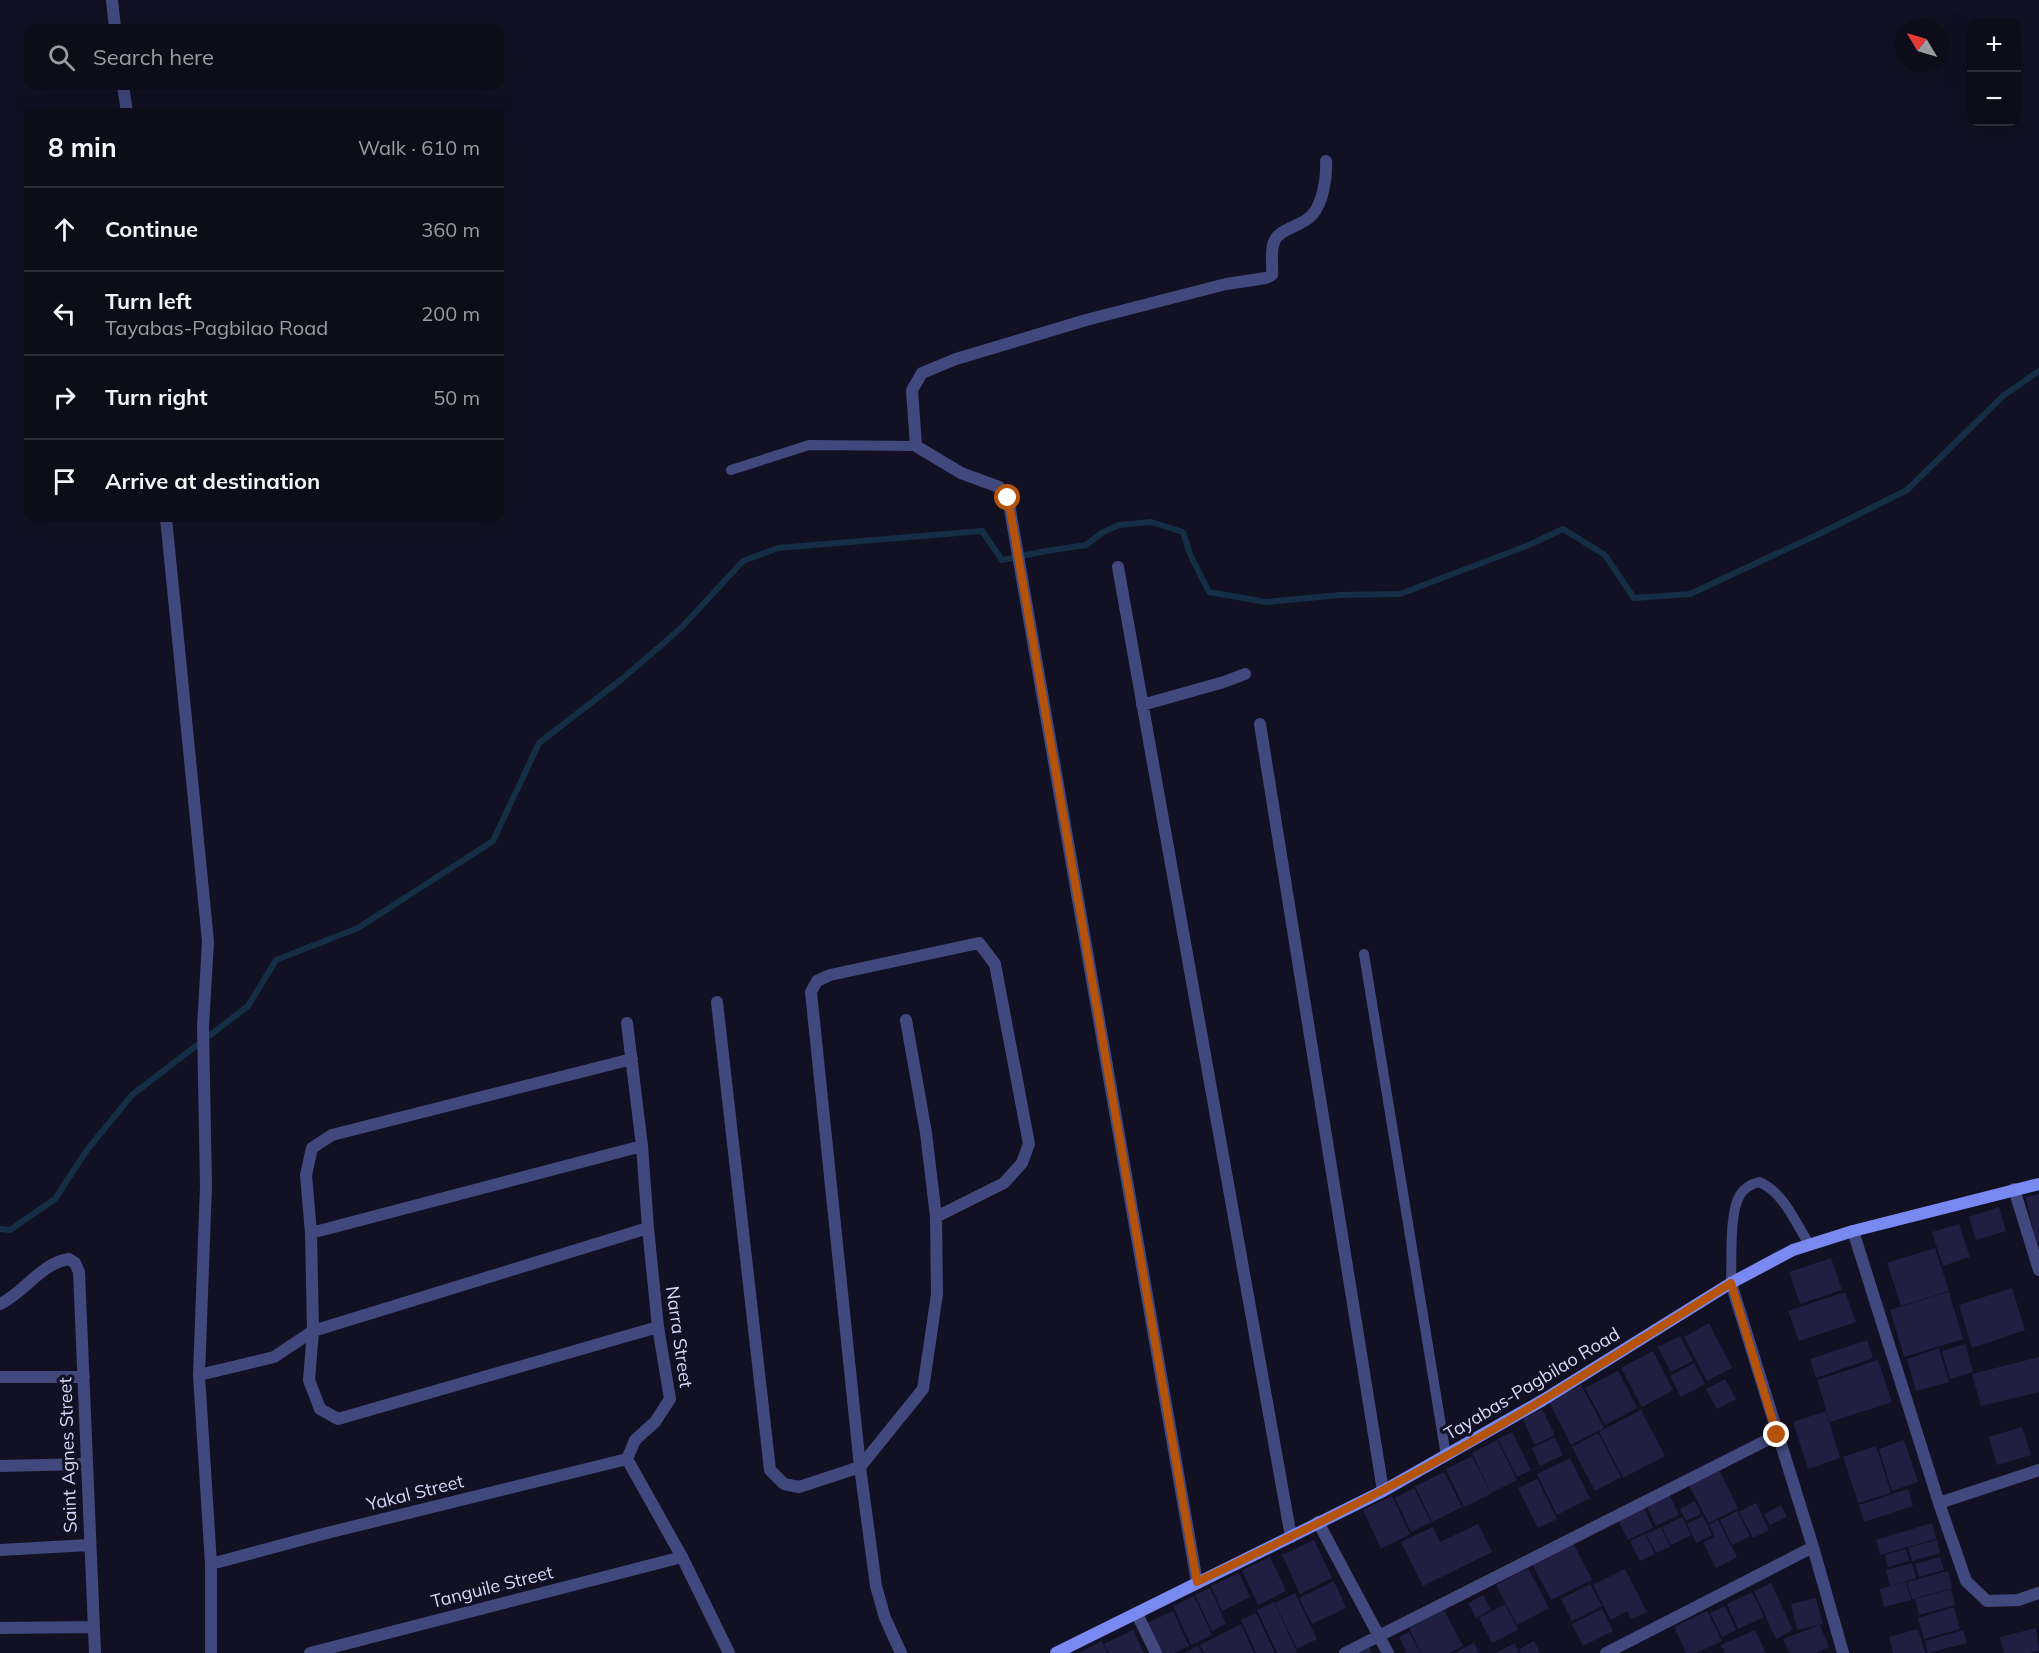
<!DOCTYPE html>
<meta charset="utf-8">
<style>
body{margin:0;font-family:Mulish,sans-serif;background:#1b1b27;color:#f1f3f6}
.controls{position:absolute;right:18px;top:18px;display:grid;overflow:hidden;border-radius:12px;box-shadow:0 6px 24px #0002}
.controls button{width:54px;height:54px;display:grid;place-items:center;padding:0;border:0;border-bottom:2px solid #2d2d39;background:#0d0d1a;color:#f1f3f6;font:30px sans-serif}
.compass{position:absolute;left:1895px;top:18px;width:54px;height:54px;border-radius:50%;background:#0d0d1a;box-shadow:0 6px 24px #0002;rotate:308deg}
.stop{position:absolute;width:18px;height:18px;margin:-14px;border:4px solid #b45309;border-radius:50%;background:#fff}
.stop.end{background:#b45309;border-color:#fff;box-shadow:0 2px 6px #0008}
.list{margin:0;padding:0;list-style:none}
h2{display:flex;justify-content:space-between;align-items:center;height:78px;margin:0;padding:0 24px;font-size:26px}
h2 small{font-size:20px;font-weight:400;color:#9a9ca2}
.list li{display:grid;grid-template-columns:39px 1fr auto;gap:18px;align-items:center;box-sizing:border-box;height:84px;padding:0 24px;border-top:2px solid #2d2d39}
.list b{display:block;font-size:22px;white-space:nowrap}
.list p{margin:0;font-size:20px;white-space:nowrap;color:#9a9ca2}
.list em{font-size:20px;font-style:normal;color:#9a9ca2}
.icon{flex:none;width:33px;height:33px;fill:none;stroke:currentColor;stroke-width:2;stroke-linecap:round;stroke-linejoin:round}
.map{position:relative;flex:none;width:2039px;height:1653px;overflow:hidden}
.search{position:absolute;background:#0d0d1a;box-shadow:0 6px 24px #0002;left:24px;top:24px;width:480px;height:66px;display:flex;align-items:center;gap:15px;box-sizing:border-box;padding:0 21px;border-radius:12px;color:#9a9ca2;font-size:22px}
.panel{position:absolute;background:#0d0d1a;box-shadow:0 6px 24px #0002;left:24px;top:108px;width:480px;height:414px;border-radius:12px}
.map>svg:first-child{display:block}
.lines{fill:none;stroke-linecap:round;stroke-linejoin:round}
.stream{stroke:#132e45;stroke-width:6}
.building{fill:#201f42}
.service{stroke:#41487d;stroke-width:10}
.minor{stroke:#41487d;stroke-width:12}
.secondary{stroke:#7889f1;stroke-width:12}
.route{stroke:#b45309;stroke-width:8}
.labels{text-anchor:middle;stroke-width:6;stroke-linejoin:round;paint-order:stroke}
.street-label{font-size:18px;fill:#d7d9fb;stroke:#111123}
</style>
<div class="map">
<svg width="2039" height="1653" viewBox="0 0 2039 1653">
<rect width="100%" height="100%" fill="#111123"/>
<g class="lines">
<!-- stream -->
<path class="stream" d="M0 1229 10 1230 55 1199 87 1150 132 1095 248 1006 276 960 358 928 493 841 539 743 622 679 681 628 743 561 778 548 982 531 1002 560 1046 551 1086 545 1103 532 1119 525 1151 522 1183 532 1190 554 1209 592 1266 602 1340 595 1400 594 1529 545 1563 529 1605 555 1634 598 1690 594 1821 533 1907 490 2003 396 2039 371"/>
</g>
<!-- building -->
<path class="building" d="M2039 1194V1242L2036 1243 2026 1197Z
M1999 1207 2006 1231 1976 1240 1969 1217Z
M1959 1224 1970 1257 1943 1266 1932 1232Z
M1935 1248 1949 1291 1901 1306 1887 1263Z
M1831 1258 1842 1290 1800 1304 1789 1272Z
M2012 1288 2025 1330 1972 1348 1959 1305Z
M1845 1292 1856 1322 1799 1341 1788 1311Z
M1949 1292 1963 1339 1904 1357 1890 1310Z
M1709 1323 1732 1368 1707 1381 1684 1337Z
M1680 1336 1693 1361 1671 1372 1658 1347Z
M1867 1340 1873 1358 1816 1378 1810 1359Z
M1965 1344 1973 1372 1950 1379 1942 1351Z
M1939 1348 1949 1382 1916 1391 1907 1359Z
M1653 1351 1673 1390 1642 1407 1621 1368Z
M2039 1357V1392L1981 1406 1972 1374Z
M1878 1360 1892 1402 1830 1422 1817 1380Z
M1694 1363 1705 1384 1681 1397 1670 1376Z
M1618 1371 1637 1408 1605 1425 1585 1388Z
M1725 1379 1736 1399 1717 1409 1706 1389Z
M1581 1385 1604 1428 1571 1445 1549 1402Z
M1542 1409 1555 1435 1535 1445 1523 1419Z
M1641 1410 1665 1456 1623 1478 1599 1432Z
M1826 1411 1840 1458 1808 1469 1793 1422Z
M2022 1427 2031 1455 1997 1465 1989 1437Z
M1512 1432 1531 1470 1517 1477 1498 1439Z
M1598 1433 1621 1477 1595 1491 1572 1447Z
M1555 1437 1563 1455 1540 1466 1532 1448Z
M1497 1440 1517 1480 1491 1493 1472 1453Z
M1904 1440 1918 1482 1892 1491 1879 1449Z
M1876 1446 1891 1493 1858 1503 1843 1457Z
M1472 1456 1491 1494 1464 1507 1446 1469Z
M1570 1458 1590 1498 1557 1515 1537 1474Z
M1717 1466 1738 1508 1709 1523 1687 1482Z
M1444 1472 1462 1507 1432 1522 1415 1486Z
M1537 1479 1557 1519 1538 1528 1518 1488Z
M1414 1488 1431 1522 1411 1532 1395 1498Z
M1908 1489 1913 1506 1864 1522 1859 1505Z
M1392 1496 1410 1534 1381 1549 1363 1510Z
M1670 1496 1679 1515 1656 1526 1647 1507Z
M1695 1501 1701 1514 1686 1521 1680 1509Z
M1756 1503 1769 1530 1753 1538 1739 1512Z
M1643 1505 1653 1528 1628 1540 1617 1518Z
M1781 1505 1787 1517 1770 1525 1764 1514Z
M1737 1511 1750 1536 1732 1545 1720 1520Z
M1703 1516 1712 1535 1696 1543 1687 1524Z
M1682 1517 1691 1535 1671 1545 1662 1527Z
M1718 1520 1737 1557 1716 1568 1703 1542 1715 1537 1709 1525Z
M1932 1523 1936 1539 1880 1555 1876 1540Z
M1478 1524 1492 1552 1423 1586 1401 1542 1433 1527 1440 1542Z
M1661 1527 1670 1547 1656 1553 1646 1534Z
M1645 1534 1655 1554 1640 1561 1630 1541Z
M1314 1540 1332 1578 1300 1594 1282 1555Z
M1937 1540 1940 1553 1912 1561 1908 1548Z
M1573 1543 1592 1580 1551 1600 1532 1564Z
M1906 1549 1909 1561 1888 1567 1885 1555Z
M1270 1557 1286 1591 1258 1605 1242 1570Z
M1940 1557 1944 1570 1919 1577 1915 1564Z
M1912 1563 1916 1578 1890 1586 1886 1570Z
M1528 1568 1549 1608 1517 1625 1496 1585Z
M1625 1569 1647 1612 1631 1619 1627 1611 1611 1620 1593 1585Z
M1948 1571 1952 1588 1912 1599 1907 1582Z
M1239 1573 1250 1597 1222 1611 1211 1586Z
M1334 1581 1346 1608 1312 1624 1299 1598Z
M1906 1582 1911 1600 1884 1607 1880 1589Z
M1771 1583 1793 1630 1776 1639 1754 1591Z
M1590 1584 1602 1606 1572 1621 1561 1599Z
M1210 1588 1226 1624 1212 1631 1195 1595Z
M1951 1589 1955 1605 1919 1615 1915 1599Z
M1752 1592 1764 1617 1738 1629 1727 1604Z
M1295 1593 1317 1639 1297 1649 1275 1603Z
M1483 1595 1491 1610 1476 1618 1468 1603Z
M1194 1596 1212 1635 1191 1645 1173 1606Z
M1816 1598 1823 1624 1797 1630 1791 1604Z
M1274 1602 1297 1652 1296 1653H1277L1257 1610Z
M1505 1604 1518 1630 1492 1643 1479 1618Z
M1725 1606 1736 1630 1722 1637 1710 1613Z
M1954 1607 1960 1629 1924 1639 1918 1618Z
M1602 1609 1613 1631 1583 1646 1572 1624Z
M1444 1610 1463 1646 1449 1653H1421L1409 1628Z
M1173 1611 1189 1646 1174 1653H1161L1147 1623Z
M1707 1611 1722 1641 1696 1653H1686L1674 1627Z
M1256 1613 1275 1653H1256L1241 1620Z
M1241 1624 1254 1653H1204L1200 1645Z
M1820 1625 1829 1647 1816 1653H1790L1783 1639Z
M2036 1628 2039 1651 2030 1653H2004L2000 1637Z
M1918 1629 1925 1653H1893L1889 1637Z
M1133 1630 1144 1653H1109L1104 1644Z
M1755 1630 1766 1653H1725L1721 1645Z
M1963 1630 1967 1643 1928 1653 1925 1641Z
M1409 1632 1420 1653H1407L1399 1637Z
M1102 1641 1107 1653H1078Z
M1534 1641 1540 1653H1521L1519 1649Z
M1474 1643 1479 1653H1459L1458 1651Z
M1515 1643 1519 1653H1495Z
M1198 1646 1202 1653H1184Z
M1369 1647 1372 1653H1355Z"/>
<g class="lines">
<!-- service -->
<path class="service" d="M731 470 809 445 916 446
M1364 954 1446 1456
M1731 1283C1732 1261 1729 1212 1740 1195 1745 1187 1751 1184 1759 1182 1783 1191 1796 1224 1809 1244"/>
<!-- minor -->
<path class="minor" d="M112 0 115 28
M123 86 127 112
M166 518 208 941 203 1027 206 1186 199 1375 211 1564V1653
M1118 567 1291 1537
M1142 705 1224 682 1245 674
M1260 724 1383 1491
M717 1002 770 1470 784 1484 799 1487 860 1467 923 1389 937 1294 936 1217 926 1133 906 1020
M627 1023 642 1146 648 1228 658 1327 670 1399 655 1422 635 1440 627 1459 682 1557 729 1653
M632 1059 332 1135 312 1148 306 1175 311 1233 313 1331 309 1380 320 1409 338 1419 658 1327
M2014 1189 2039 1270
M1853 1231 1939 1503 1966 1581 1987 1601 2018 1600 2039 1593
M311 1233 642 1146
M1731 1283 1813 1547 1843 1653
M0 1304C25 1292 41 1263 69 1259L75 1263 79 1272 95 1653
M199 1375 274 1357 313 1331 648 1228
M0 1377H84
M0 1466 86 1464
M1939 1503 2039 1470
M1318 1522 1388 1653
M0 1550 89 1545
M211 1564 323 1534 627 1459
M1197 1582 1008 498 999 487 961 473 916 446 912 390 922 373 956 359 1086 320 1226 284 1266 278 1272 275C1273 265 1270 252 1274 242 1280 227 1302 227 1312 215 1323 203 1327 177 1326 161
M1137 1614 1156 1653
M0 1628 94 1627
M310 1653 682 1557
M901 1653 885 1618 876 1586 860 1467 811 992 817 981 830 975 979 943 995 964 1029 1144 1022 1163 1004 1183 936 1217
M1345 1653 1777 1435
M1606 1653 1813 1547"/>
<!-- secondary -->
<path class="secondary" d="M1056 1653 1383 1491 1543 1400 1731 1283 1793 1250 1853 1231 2039 1184"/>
</g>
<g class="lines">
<!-- route -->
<path class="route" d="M1008 498 1197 1582C1280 1542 1364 1502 1444 1457 1542 1403 1636 1342 1731 1283L1777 1435"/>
</g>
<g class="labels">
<!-- street labels -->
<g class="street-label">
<text transform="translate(679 1337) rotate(82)" y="6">Narra Street</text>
<text transform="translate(1532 1384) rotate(-31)" y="6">Tayabas-Pagbilao Road</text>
<text transform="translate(68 1455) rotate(-92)" y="6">Saint Agnes Street</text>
<text transform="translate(415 1493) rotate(-14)" y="6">Yakal Street</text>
<text transform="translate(492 1587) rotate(-14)" y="6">Tanguile Street</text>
</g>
</g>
</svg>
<div class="controls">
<button>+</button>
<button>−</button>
</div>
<svg class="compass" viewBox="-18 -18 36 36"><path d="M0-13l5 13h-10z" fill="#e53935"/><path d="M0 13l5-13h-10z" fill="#9a9ca2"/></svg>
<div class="stop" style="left:1008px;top:498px"></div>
<div class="stop end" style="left:1777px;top:1435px"></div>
<div class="search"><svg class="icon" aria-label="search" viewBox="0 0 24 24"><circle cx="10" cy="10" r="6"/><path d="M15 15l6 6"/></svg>Search here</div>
<section class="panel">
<h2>8 min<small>Walk · 610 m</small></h2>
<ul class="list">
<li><svg class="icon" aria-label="ahead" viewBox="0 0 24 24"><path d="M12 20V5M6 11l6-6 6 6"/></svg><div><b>Continue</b></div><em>360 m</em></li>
<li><svg class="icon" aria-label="left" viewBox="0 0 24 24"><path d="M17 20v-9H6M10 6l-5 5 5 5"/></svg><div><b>Turn left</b><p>Tayabas-Pagbilao Road</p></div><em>200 m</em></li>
<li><svg class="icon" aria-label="right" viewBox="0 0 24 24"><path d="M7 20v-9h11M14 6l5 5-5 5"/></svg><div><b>Turn right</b></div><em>50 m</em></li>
<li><svg class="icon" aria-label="arrive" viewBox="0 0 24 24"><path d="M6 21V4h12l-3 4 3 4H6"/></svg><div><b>Arrive at destination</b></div></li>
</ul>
</section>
</div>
